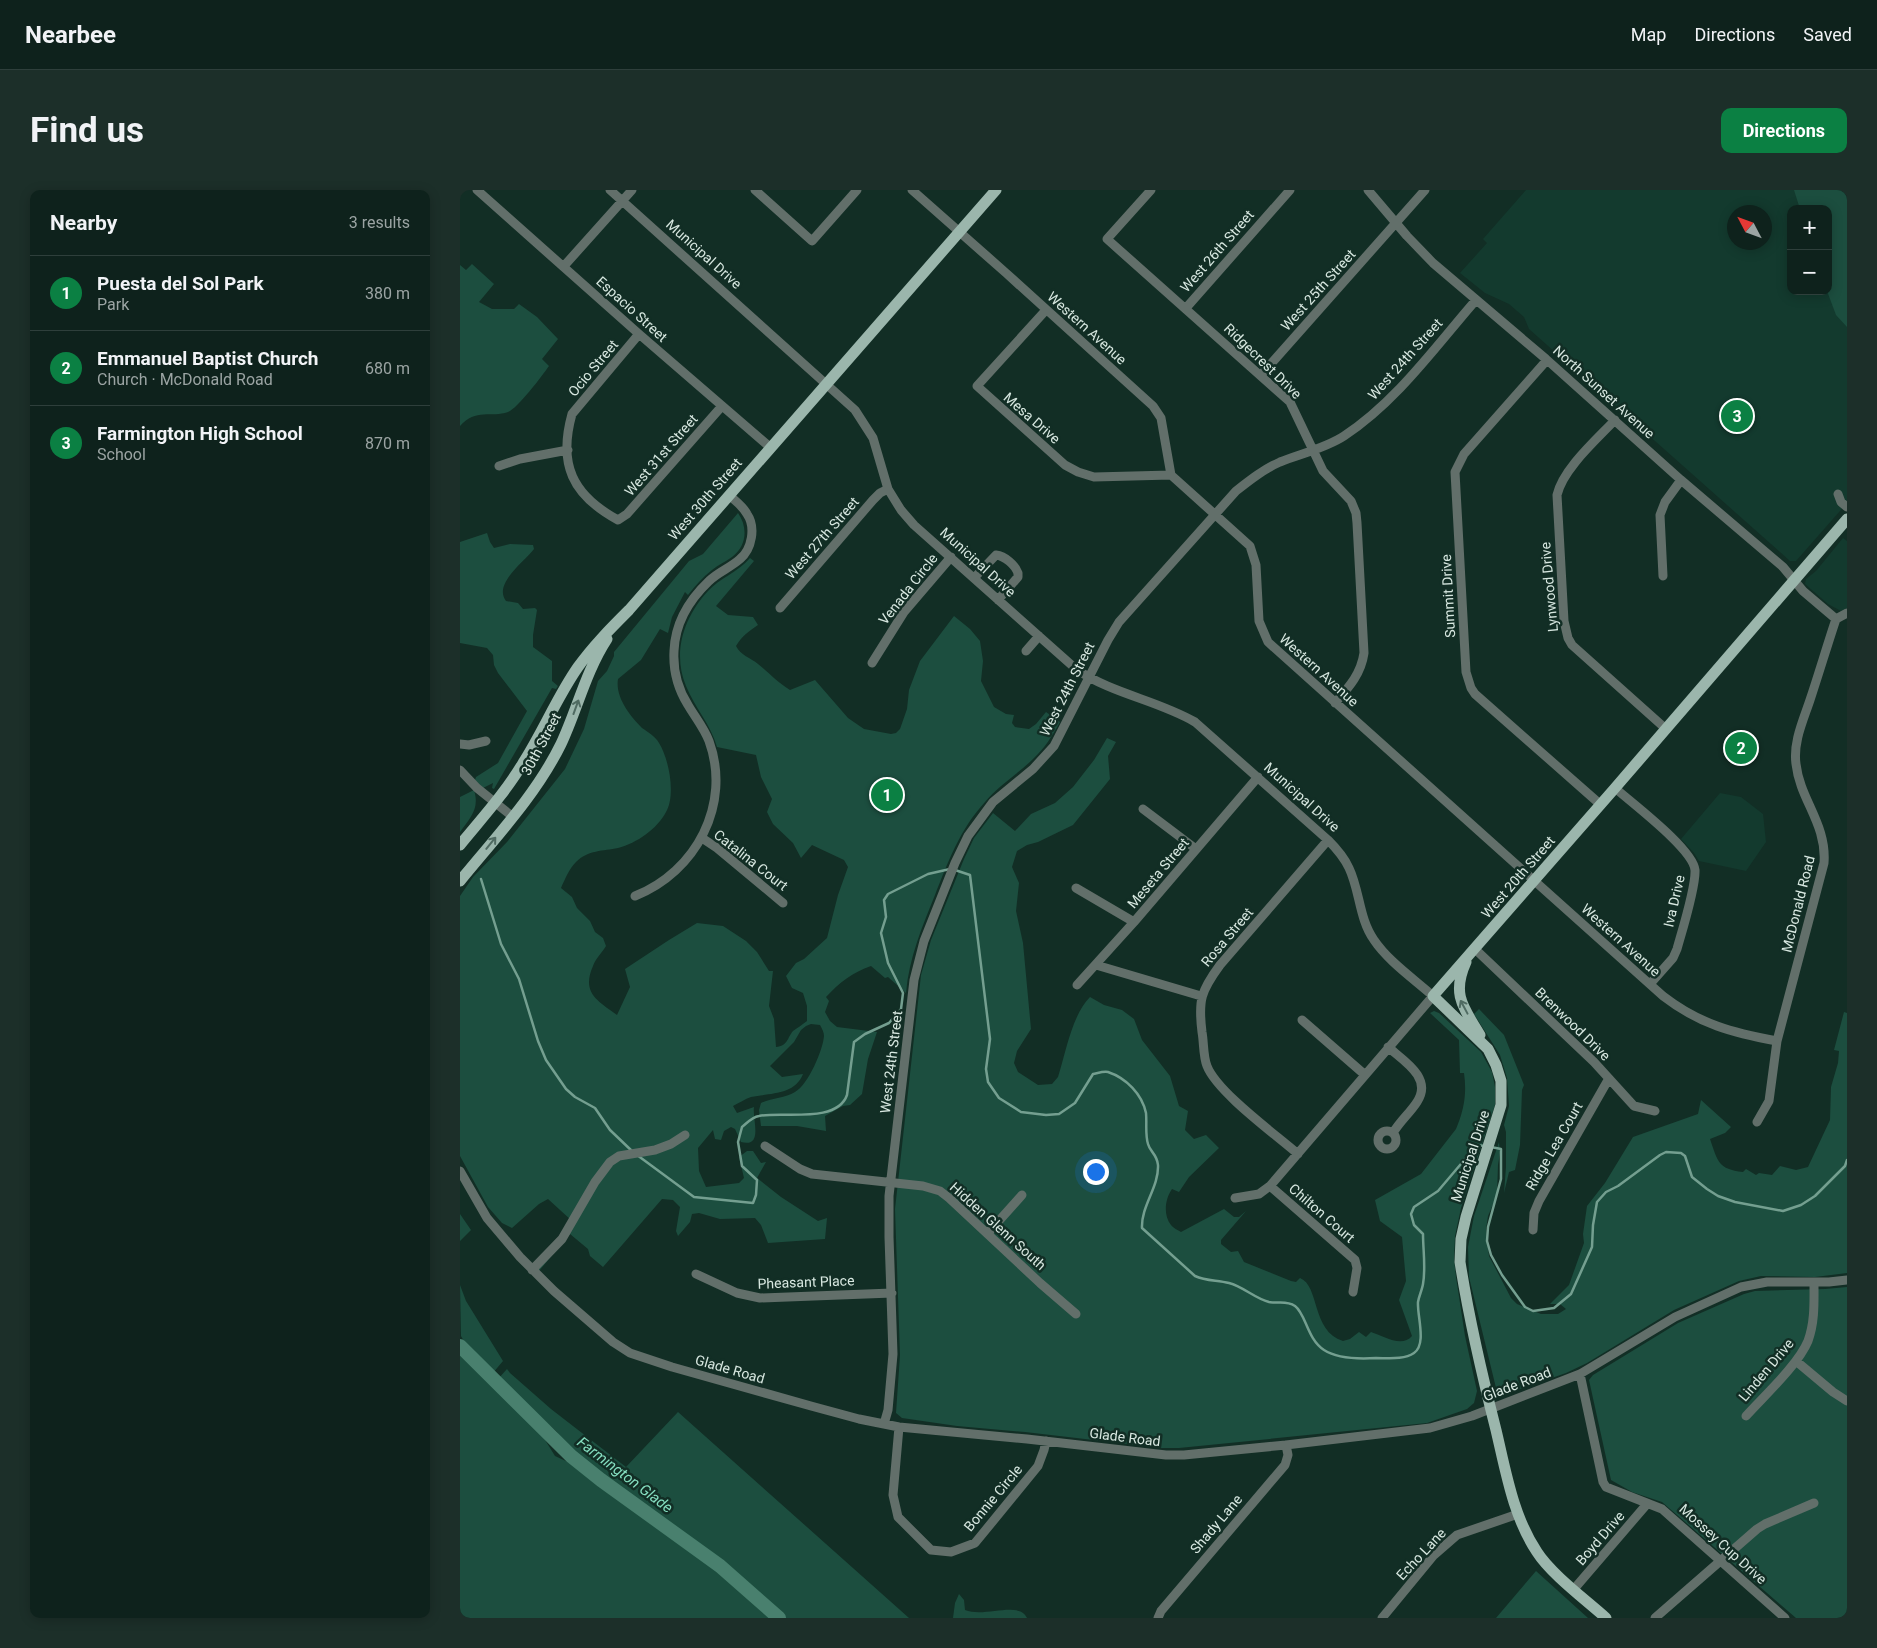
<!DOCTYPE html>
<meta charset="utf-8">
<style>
body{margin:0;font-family:Roboto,sans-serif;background:#1c2f29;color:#f1f3f6}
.controls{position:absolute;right:15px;top:15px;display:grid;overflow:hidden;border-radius:10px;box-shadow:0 2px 12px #0003}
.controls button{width:45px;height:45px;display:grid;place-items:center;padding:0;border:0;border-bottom:1px solid #2e3f3b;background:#0e221c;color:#f1f3f6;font:25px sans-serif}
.compass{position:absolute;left:1267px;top:15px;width:45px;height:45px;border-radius:50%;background:#0e221c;box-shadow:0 2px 12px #0003;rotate:311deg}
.you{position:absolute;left:635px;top:981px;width:18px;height:18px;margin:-12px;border:4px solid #fff;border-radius:50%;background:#1a73e8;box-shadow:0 0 0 8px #1a73e833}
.badge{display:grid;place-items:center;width:32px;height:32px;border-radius:50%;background:#0b8043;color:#fff;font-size:16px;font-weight:700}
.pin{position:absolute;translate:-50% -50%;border:2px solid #fff;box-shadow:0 1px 5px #0006}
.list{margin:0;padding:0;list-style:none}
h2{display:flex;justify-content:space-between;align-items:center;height:65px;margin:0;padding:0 20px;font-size:21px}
h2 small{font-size:16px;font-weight:400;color:#9ba4a3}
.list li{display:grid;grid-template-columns:32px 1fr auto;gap:15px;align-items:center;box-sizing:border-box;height:75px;padding:0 20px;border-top:1px solid #2e3f3b}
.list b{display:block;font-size:19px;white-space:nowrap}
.list p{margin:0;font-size:16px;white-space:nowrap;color:#9ba4a3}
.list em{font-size:16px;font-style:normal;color:#9ba4a3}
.map{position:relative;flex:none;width:1387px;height:1428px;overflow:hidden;border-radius:10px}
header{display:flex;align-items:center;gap:30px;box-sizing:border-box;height:70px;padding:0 25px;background:#0e221c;border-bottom:1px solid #2e3f3b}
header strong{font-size:24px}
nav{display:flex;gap:28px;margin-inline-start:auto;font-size:18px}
.intro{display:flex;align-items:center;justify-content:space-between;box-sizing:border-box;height:120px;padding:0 30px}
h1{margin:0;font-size:35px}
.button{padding:12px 22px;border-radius:10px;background:#0b8043;color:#fff;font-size:18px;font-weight:700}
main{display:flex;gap:30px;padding:0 30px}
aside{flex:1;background:#0e221c;border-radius:10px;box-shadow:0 2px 12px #0003}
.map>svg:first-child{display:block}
.built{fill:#133a2e;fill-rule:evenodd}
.green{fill:#1c4e3f}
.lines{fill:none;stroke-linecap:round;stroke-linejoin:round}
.stream{stroke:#749f90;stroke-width:2.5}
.river{stroke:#49806e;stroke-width:14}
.minor{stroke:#626f6a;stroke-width:9}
.major{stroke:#9bb6ac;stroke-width:11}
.oneway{stroke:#506b62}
.labels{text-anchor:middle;stroke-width:5;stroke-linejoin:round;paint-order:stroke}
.street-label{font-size:14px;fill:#d8e8e1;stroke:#122e25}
.water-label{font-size:15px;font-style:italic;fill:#85dec0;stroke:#122e25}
</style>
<header>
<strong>Nearbee</strong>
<nav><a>Map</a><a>Directions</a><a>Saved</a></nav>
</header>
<div class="intro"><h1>Find us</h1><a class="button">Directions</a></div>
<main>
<aside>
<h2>Nearby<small>3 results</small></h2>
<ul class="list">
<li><span class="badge">1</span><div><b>Puesta del Sol Park</b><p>Park</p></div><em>380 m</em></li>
<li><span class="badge">2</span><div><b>Emmanuel Baptist Church</b><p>Church · McDonald Road</p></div><em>680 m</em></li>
<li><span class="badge">3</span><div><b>Farmington High School</b><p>School</p></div><em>870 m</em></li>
</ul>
</aside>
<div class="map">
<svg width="1387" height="1428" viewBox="0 0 1387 1428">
<rect width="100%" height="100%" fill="#122e25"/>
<!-- built -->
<path class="built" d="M1066 0H1387V313L1336 371H1330L1069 139 1064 127 1049 114 1025 103 1000 83 1027 53 1023 49ZM1331 19H1368V101H1331ZM1274 22H1304V52H1274Z
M1383 348 1387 351V418L1381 421 1368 414 1345 394 1346 389 1356 381Z
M1260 603 1281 607 1303 624 1306 652 1286 681 1239 671 1234 663 1221 649Z"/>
<!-- green -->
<path class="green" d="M1334 0H1387V137L1376 125 1367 101H1368V19H1340Z
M12 74 34 94 19 112 32 119H54L59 114 77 127 98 149 82 169 89 176C82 186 58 218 48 222 31 228 16 218 0 236V75L6 80Z
M278 323C288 337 287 356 272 367 265 372 258 375 252 380 243 387 235 396 228 405L225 402 212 427 208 443 200 439 181 470 158 489C155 507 170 526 182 538 188 542 196 547 199 553 209 569 216 605 206 622 197 639 177 653 158 658 143 661 128 660 116 672 109 679 105 689 101 698L112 707 117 718 130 731 135 742 143 748 146 756C142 763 135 769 133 776 121 803 138 811 157 825L170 797 165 779 209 750 237 733 263 736 286 751 297 762 309 781H313L309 816 314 829 316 857C328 856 327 848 333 841 337 838 342 835 347 831V816L343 803 332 798 326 786 336 773 344 769 367 748 378 705 388 677 384 670 352 655 341 668 333 653 313 634 307 622 312 609 301 587 296 565 257 557C251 535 235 518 226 496 212 462 224 427 248 401 260 388 278 382 290 368L294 371 256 416 268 425 293 427 298 435C289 441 282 446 276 456 280 465 291 468 298 474 309 483 317 492 330 500L355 490 388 528 404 539 431 544 436 543 440 539 447 519 449 500 460 471 494 426 510 439 520 451 523 471 521 491 534 517 546 524 554 525 552 533 555 537 569 539 576 534 586 522 600 532C592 546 585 558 573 569 558 584 539 595 525 612 500 639 488 672 475 705 462 737 449 768 446 803L428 787 425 788 411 776C393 782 379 793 366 807L369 811 365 822 370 831 377 837 417 842 408 869 402 904 390 915 383 916 365 926 366 941 337 936H301L299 920 301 913C312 908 325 908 335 902 348 895 363 860 364 846 364 842 362 839 360 835L351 834 346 836 341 840 334 852 310 876 322 887 343 884C335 905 310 903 291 907 285 909 279 913 273 916L277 923 294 917C292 929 304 958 281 952L275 939 271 937 264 941 261 950 255 949 253 940 238 958 239 981 246 997 279 993 284 988 279 967 287 961H293L301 973 306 972 297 988 321 1007 358 1031 367 1028 365 1049 308 1053 301 1035 295 1028 260 1029 239 1023 232 1024 230 1032 218 1046 216 1041 220 1017 213 1010 202 1009 143 1077 130 1066 128 1059 110 1044 79 1081 74 1075 84 1066 111 1030 88 1009 79 1014 52 1038 42 1033 28 1017 0 966V706L13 687 47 652 105 579 124 539 138 491 147 481 154 466V462L229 371 243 364Z
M27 343 30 352 34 358 50 354 73 355 74 359C64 372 33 394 46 411L58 413 63 419 75 418 77 420 73 445V457L92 471V491L98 496 96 499 92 498 34 599 32 598 33 593 23 598 15 590 16 587 38 573 67 521 38 483 34 475 33 465 27 458 0 453V352Z
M647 548 656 552 648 566 650 589 613 635 578 652 567 655 557 661 552 677 559 693 556 721 563 753 571 839 557 861 554 873 558 882 578 895 592 894 598 887C606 862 612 825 630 807L644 815 662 820 674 829 682 850 710 886 719 916 728 921 725 940 734 949 746 945 759 958 729 987 719 1002 712 999C705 1009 703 1025 711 1035 713 1038 718 1040 721 1042L764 1019 774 1027H779L786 1021 761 1050V1054L771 1062 778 1061 784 1072 831 1091 836 1092 840 1088C860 1096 851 1141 883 1151L890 1149 899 1142 906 1147 911 1142C923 1146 942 1158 952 1146L939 1110 946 1091 942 1047 920 1031 915 1010 961 984 996 939C1004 920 1007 904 1004 883H1000L999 850 970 823 974 821 979 823 1021 862 1032 882 1035 897V915L1001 1018 995 1046 994 1069 996 1087 1005 1146 1017 1201 1014 1213 1007 1219 967 1233 719 1258H702L565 1242 497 1236 442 1228 436 1223 440 1165 435 1019 461 785 471 750 504 669 514 648 533 623 555 641 571 624 595 613 613 597 634 570Z
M14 600C20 619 10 628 0 642V607Z
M1019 819 1044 845 1064 895 1062 900 1060 955 1055 980 1049 982 1044 1003 1046 977V942L1044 935 1049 916 1047 888 1040 865 1014 824Z
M1384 822 1387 823V1083L1355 1087 1301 1086 1279 1091 1214 1120 1127 1173 1106 1183 1046 1204 1040 1205 1037 1202 1009 1087 1008 1057 1014 1026 1039 952 1040 963 1038 975 1037 1005 1028 1026 1026 1039 1029 1066 1051 1108 1057 1114 1081 1124H1098L1106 1119 1100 1114H1090L1109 1095 1124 1053 1123 1044 1127 1016 1145 993 1173 947 1238 924 1241 910 1271 937 1265 943 1250 949C1258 972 1258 979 1283 982L1286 979 1296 985 1299 983 1312 985 1320 976 1336 980 1348 977 1370 930 1371 897 1378 873 1379 861 1374 860Z
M0 1024 11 1040 0 1051Z
M0 1095 6 1111 43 1171 32 1184 10 1162 1 1146Z
M1387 1097V1428H1336L1202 1312 1172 1302 1151 1290 1129 1190 1133 1185 1218 1133 1284 1104 1295 1101 1365 1099Z
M0 1160 59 1218 82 1245 95 1266 121 1278 204 1338 258 1378 290 1409 315 1428H0Z
M47 1179 50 1183 91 1219 166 1277 218 1222 449 1428H325L295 1405 265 1377 182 1315 146 1291 113 1262 96 1241 38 1189Z
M1076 1381 1128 1428H1036Z
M499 1404 504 1410 505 1420C525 1428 559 1410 567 1428H493L495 1413Z"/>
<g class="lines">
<!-- stream -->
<path class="stream" d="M495 680 510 685 530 849 526 879 528 892 539 908 561 922 586 925 599 924 615 913 633 884C638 883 644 881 648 882 666 888 682 904 686 923 687 934 685 944 688 954 690 962 697 964 698 975 699 997 681 1016 682 1038L735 1086C746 1091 757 1090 769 1093 784 1097 794 1108 809 1112 818 1114 826 1110 835 1116 846 1124 847 1149 864 1160 878 1169 900 1169 916 1168 928 1168 944 1170 954 1163 967 1154 957 1126 958 1112 959 1106 962 1100 963 1094 966 1078 963 1060 963 1044L954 1035 951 1024 954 1017 978 1001 1017 955 1025 956
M21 689 41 754 59 789 78 851 86 870 106 899 115 907 135 918 150 940 173 962
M1031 957 1041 959V989L1028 1037 1027 1051 1031 1065 1042 1085 1065 1117 1073 1121 1094 1118 1111 1104 1132 1057 1133 1035 1137 1012 1146 1002 1158 996 1200 965 1206 962 1221 963 1225 966 1232 987 1247 999 1258 1006 1275 1012 1323 1021 1341 1015 1355 1006 1385 976 1387 970
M177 965 234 1007 293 1013 296 1005 297 990 282 976 278 952 282 937C287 933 292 927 299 926 321 921 377 934 387 905L394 852 405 844 429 833 441 819 443 803 428 773 421 743 426 727 424 710 428 704 468 684 490 679"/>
<!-- river -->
<path class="river" d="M0 1156 111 1266 141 1290 260 1376 319 1428"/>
<!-- minor -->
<path class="minor" d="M17 0 179 144 311 258
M150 0 395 220 413 248 428 299 441 320 454 335 616 479C652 504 697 510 735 532L868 650C876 658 884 667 889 678 900 701 899 729 914 750 928 771 954 789 973 806L810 996 799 1004 775 1008
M295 0 352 51 397 0
M452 0 546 83 693 216 701 228 711 285 790 356 796 375 799 431 808 452 1203 806C1239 834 1273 843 1317 851
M691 0 647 49 830 212 863 281 891 311 896 323 897 333 904 463C901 484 889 497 875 513
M908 0 947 46 973 73 1086 169 1221 290 1323 377 1343 401 1376 429
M104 76 172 0
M726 118 830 0
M586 120 517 196 605 275 618 282 634 287 711 285
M179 144 112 224C98 274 112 305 158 330L167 324 262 216
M1087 170 1004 264 995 282 1006 482 1011 498 1015 504 1141 615
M801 185 965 0
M1155 230C1136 250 1103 279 1097 305L1104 431 1108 448 1112 455 1206 539
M39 276 60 269 108 260
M1378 304 1381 312 1387 317
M1203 386 1200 325 1205 312 1221 290
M514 388 536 365C545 366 555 375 558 383V387L538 410
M320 418 413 310 420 303 428 299
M566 461 579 446
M412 473 444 422 491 367
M0 554 9 555 26 551
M0 580 17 598 53 627
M1155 598C1173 614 1233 659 1235 680 1236 697 1222 741 1217 759L1213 768 1190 794
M683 619 736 659
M242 648 257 658 323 713
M616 698 674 732
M175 706C236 682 272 614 249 551 244 538 235 527 228 515 218 499 213 479 214 461 215 434 229 410 249 391 258 382 270 378 280 369 292 359 296 337 287 324 283 316 275 311 269 305
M1015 759 1134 872 1174 916 1195 921
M636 775 741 806
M617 795 674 732 798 587
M842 830 904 884
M928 857C944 871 973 888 957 912 950 923 940 931 933 943
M1297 932 1309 911 1317 851 1364 673C1367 634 1340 610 1336 574 1333 552 1343 531 1350 510 1359 483 1367 456 1376 429L1387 423
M918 950a9 9 0 1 1 18 0a9 9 0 1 1-18 0Z
M305 956 340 979 352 984 463 996 480 1001 489 1008 580 1093 616 1124
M838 964C815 944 757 902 747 876 743 866 744 853 742 842 738 810 741 801 760 775L868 650
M0 981 27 1028 60 1067 94 1101 153 1152 170 1163 212 1177 351 1216 399 1229 439 1237 567 1249 706 1265H724L826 1255 970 1238 1012 1226 1120 1184 1215 1127 1281 1097 1307 1092H1369L1387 1090
M810 996 895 1070 897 1078 893 1102
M1073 1040 1074 1023 1079 1011 1148 890
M528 1043 562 1005
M72 1080 102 1049 135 992 150 972 159 966 195 960 211 954 225 945
M236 1084 277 1103 300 1108 432 1103
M1336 1171 1373 1202 1387 1211
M1120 1184 1143 1292 1146 1297 1202 1319 1325 1428
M1286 1226C1304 1206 1338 1175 1348 1151 1355 1132 1354 1112 1354 1093
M424 1234 428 1220 433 1164 429 1047V1006L454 790 464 751 495 673 508 646 533 612 573 579 594 556 648 450 659 432 776 301C790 290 804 279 820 272 840 264 866 258 884 246 937 211 975 157 1016 110
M439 1237 433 1305 438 1327 471 1360 491 1362 515 1353 578 1276 584 1260 586 1251
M1114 1399 1187 1314
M698 1428 701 1421 825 1275 828 1265 826 1255
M922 1428 974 1365 997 1345 1058 1324
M1195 1428 1297 1339 1305 1334 1354 1313"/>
<!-- major -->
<path class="major" d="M0 655C22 628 45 603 63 573 83 542 97 507 118 477 133 456 151 438 169 420L536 0
M0 691C35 648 76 605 101 554 117 520 126 481 147 449
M1006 772C991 805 1004 818 1020 845
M1146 1428C1126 1410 1091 1384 1077 1362 1053 1326 1046 1282 1036 1240 1022 1185 1009 1129 1000 1072L1001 1049 1006 1027 1041 915V891L1036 875 1028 859 973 806 1155 598 1387 329"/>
</g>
<!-- one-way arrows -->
<defs><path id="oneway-shaft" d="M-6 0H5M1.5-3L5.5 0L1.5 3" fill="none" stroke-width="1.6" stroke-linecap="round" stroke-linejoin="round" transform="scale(1.25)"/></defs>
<g class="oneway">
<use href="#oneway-shaft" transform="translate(116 517) rotate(-70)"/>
<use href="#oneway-shaft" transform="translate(31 653) rotate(-51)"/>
<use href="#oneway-shaft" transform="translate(1004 817) rotate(-118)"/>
</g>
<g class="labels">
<!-- street labels -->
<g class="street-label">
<text transform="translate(757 61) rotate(-49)" y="5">West 26th Street</text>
<text transform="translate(244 64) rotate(42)" y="5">Municipal Drive</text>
<text transform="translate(858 100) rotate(-48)" y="5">West 25th Street</text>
<text transform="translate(172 119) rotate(42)" y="5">Espacio Street</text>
<text transform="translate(627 138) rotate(42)" y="5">Western Avenue</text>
<text transform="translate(945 169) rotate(-48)" y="5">West 24th Street</text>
<text transform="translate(803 171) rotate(44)" y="5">Ridgecrest Drive</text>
<text transform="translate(133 178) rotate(-50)" y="5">Ocio Street</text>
<text transform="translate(1144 202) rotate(42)" y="5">North Sunset Avenue</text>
<text transform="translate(572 228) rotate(41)" y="5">Mesa Drive</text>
<text transform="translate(201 265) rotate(-49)" y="5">West 31st Street</text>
<text transform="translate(245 309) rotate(-49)" y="5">West 30th Street</text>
<text transform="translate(362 348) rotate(-49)" y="5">West 27th Street</text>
<text transform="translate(518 372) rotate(42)" y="5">Municipal Drive</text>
<text transform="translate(1089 397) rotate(-95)" y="5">Lynwood Drive</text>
<text transform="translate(448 399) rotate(-52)" y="5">Venada Circle</text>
<text transform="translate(988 406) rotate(-93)" y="5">Summit Drive</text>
<text transform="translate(859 480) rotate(42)" y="5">Western Avenue</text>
<text transform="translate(607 499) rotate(-63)" y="5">West 24th Street</text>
<text transform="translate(81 554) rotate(-62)" y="5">30th Street</text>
<text transform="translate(842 607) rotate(42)" y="5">Municipal Drive</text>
<text transform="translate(291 670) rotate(38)" y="5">Catalina Court</text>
<text transform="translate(698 683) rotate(-50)" y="5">Meseta Street</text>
<text transform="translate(1058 687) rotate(-49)" y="5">West 20th Street</text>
<text transform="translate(1214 711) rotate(-77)" y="5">Iva Drive</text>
<text transform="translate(1338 714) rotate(-76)" y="5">McDonald Road</text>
<text transform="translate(767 747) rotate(-50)" y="5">Rosa Street</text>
<text transform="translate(1161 750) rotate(42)" y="5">Western Avenue</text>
<text transform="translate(1113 834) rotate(44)" y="5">Brenwood Drive</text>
<text transform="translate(431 872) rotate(-83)" y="5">West 24th Street</text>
<text transform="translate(1094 956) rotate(-60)" y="5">Ridge Lea Court</text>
<text transform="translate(1010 966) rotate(-72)" y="5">Municipal Drive</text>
<text transform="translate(862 1023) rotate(41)" y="5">Chilton Court</text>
<text transform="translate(538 1036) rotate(42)" y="5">Hidden Glenn South</text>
<text transform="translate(346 1092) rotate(-2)" y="5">Pheasant Place</text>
<text transform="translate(270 1179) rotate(16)" y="5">Glade Road</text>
<text transform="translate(1306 1180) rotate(-50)" y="5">Linden Drive</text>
<text transform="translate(1057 1194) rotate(-21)" y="5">Glade Road</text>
<text transform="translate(665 1247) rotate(7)" y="5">Glade Road</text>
<text transform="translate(533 1308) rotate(-50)" y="5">Bonnie Circle</text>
<text transform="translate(756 1334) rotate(-50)" y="5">Shady Lane</text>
<text transform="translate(1140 1348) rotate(-49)" y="5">Boyd Drive</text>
<text transform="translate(1263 1354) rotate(42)" y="5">Mossey Cup Drive</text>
<text transform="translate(961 1364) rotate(-47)" y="5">Echo Lane</text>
</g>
<!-- water labels -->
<g class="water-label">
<text transform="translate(165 1285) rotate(37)" y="5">Farmington Glade</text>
</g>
</g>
</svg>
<div class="controls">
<button>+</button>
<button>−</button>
</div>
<svg class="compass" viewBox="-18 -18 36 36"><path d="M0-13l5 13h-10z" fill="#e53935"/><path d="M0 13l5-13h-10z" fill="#9ba4a3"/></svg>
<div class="you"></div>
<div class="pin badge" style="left:427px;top:605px">1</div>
<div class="pin badge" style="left:1281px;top:558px">2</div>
<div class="pin badge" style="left:1277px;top:226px">3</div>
</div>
</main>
